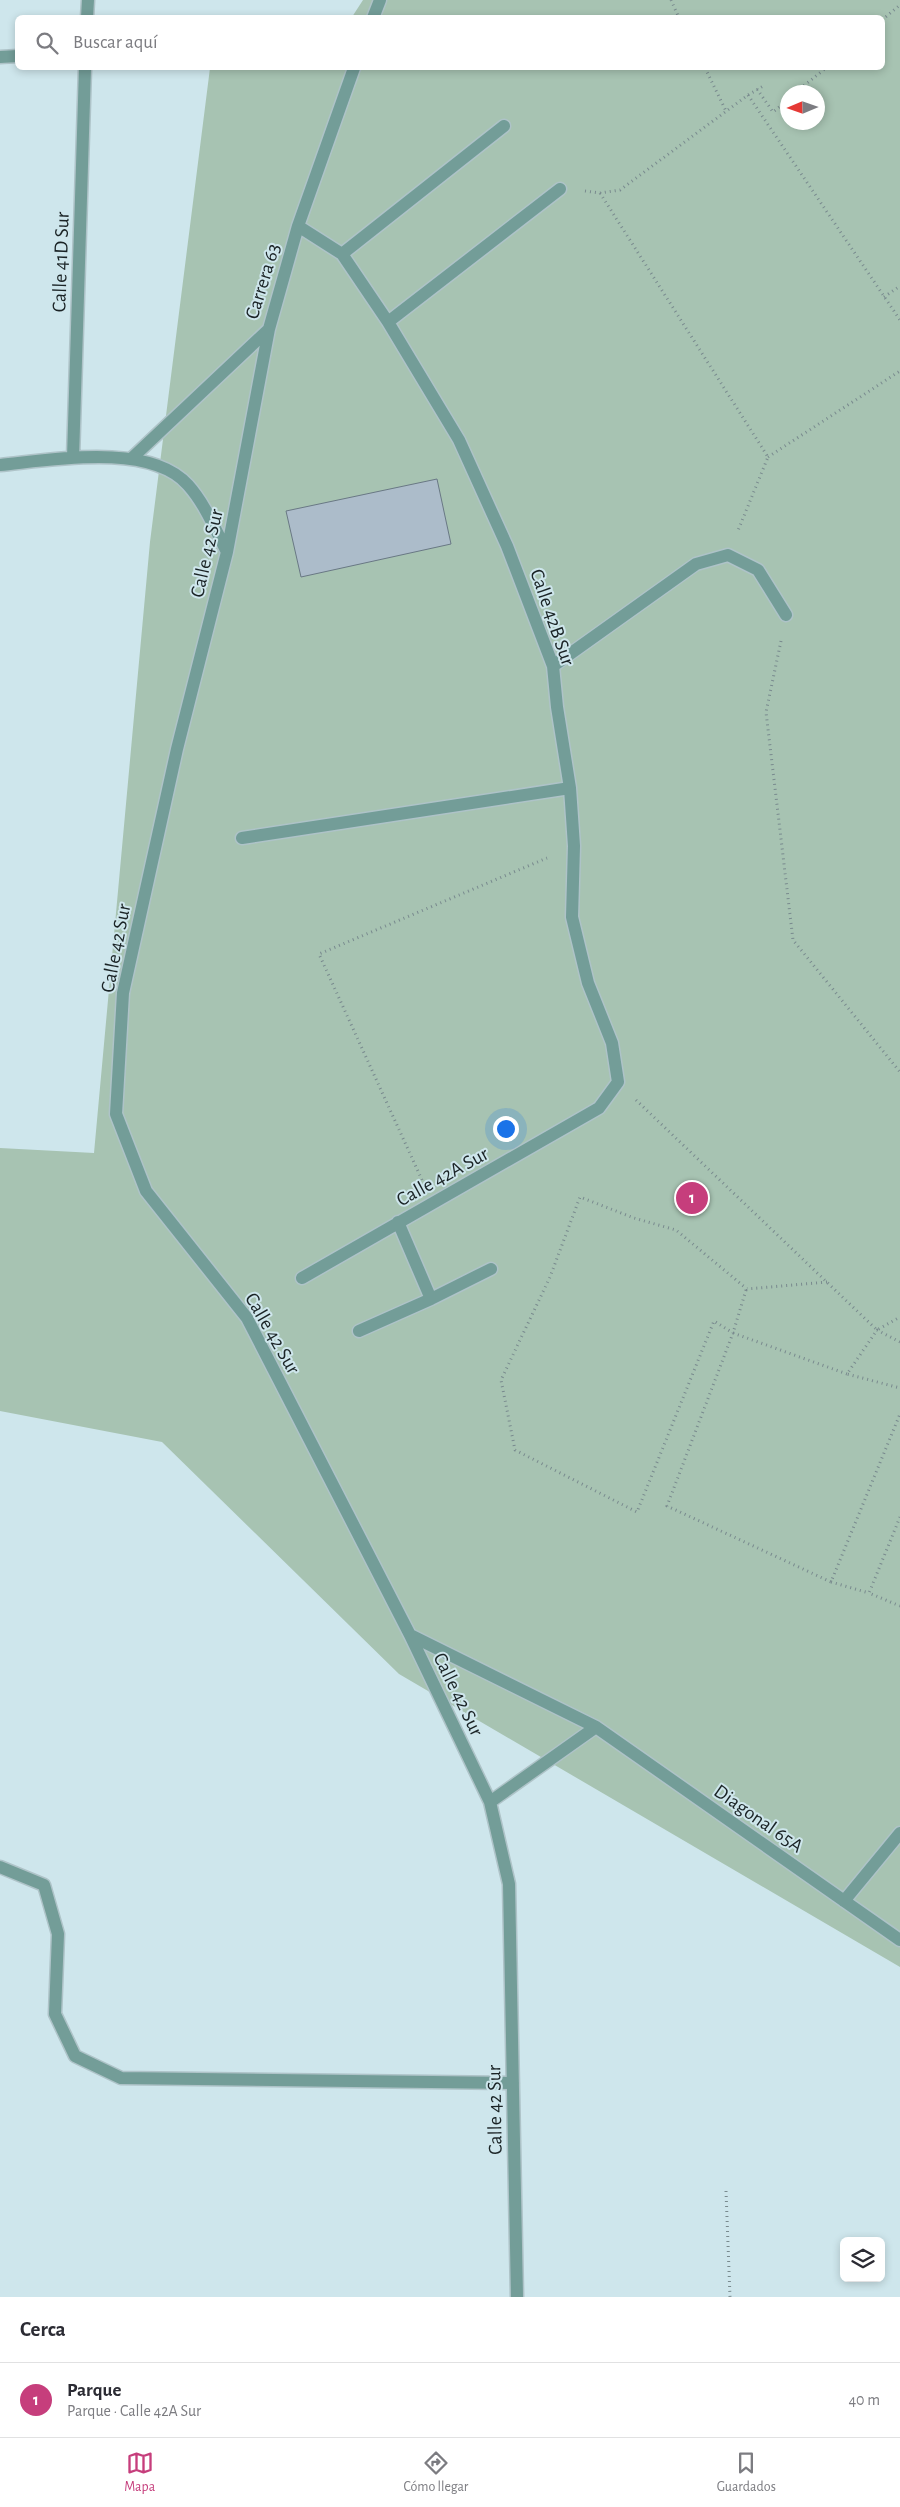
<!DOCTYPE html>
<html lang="es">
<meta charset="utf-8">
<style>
body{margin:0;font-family:"Alegreya Sans",sans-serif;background:#f7f7f7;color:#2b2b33}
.controls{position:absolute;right:15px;bottom:15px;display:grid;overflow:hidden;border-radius:8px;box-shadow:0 2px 8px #0003}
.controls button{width:45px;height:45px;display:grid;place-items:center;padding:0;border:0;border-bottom:1px solid #e1e1e2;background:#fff;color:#2b2b33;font:25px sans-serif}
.compass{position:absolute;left:780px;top:85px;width:45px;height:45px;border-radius:50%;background:#fff;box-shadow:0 2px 8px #0003;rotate:268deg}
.you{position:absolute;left:505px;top:1128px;width:18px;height:18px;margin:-12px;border:4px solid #fff;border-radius:50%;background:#1a73e8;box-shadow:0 0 0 8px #1a73e833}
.badge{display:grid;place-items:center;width:32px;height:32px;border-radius:50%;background:#c63e7c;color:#fff;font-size:16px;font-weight:700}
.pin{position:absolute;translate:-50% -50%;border:2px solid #fff;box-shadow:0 1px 5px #0006}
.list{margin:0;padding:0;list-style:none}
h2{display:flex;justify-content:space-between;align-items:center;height:65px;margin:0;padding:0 20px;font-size:21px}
h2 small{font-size:16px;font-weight:400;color:#7c7c81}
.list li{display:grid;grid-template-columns:32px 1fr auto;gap:15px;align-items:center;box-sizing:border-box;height:75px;padding:0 20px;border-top:1px solid #e1e1e2}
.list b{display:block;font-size:19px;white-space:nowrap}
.list p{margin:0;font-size:16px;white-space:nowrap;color:#7c7c81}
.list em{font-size:16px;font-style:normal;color:#7c7c81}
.icon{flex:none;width:28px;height:28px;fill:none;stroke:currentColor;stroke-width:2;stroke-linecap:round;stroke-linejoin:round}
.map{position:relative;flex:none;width:900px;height:2297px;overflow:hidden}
.search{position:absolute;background:#fff;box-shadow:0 2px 8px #0003;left:15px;right:15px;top:15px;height:55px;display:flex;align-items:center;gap:12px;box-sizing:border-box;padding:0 18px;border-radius:8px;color:#7c7c81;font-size:19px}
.sheet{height:140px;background:#fff}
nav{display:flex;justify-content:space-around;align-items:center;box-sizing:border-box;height:70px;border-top:1px solid #e1e1e2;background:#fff;font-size:14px;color:#7c7c81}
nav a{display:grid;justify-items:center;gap:2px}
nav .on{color:#c63e7c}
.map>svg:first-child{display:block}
.green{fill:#a7c3b2;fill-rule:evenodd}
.building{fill:#acbcca;stroke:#697884}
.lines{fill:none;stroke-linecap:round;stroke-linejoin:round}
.minor-casing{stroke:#aec3c8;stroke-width:15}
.path{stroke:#798a8e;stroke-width:3;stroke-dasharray:1 4;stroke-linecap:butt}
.minor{stroke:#739d98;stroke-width:12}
.labels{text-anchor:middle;stroke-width:4;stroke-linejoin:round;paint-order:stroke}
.street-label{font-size:20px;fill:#1a2325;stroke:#cee6ec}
</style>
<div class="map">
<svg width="900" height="2297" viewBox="0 0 900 2297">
<rect width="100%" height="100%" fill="#cee6ec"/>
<!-- green -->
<path class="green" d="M363 0H900V1967L399 1674 162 1442 0 1411V1148L94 1153 150 542 210 68H882V18L352 17ZM788 92H818V122H788Z"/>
<!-- building -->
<path class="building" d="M437 479 451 544 301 577 286 511Z"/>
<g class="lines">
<defs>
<path id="minor" d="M87 18 88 0
M373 18 380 0
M0 57 18 56
M354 68 298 226 269 329 227 552 177 749 123 993 116 1114 146 1191 247 1318 410 1635 490 1802 509 1884 517 2297
M298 226 342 254 388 322 459 440 507 546 553 666 557 707 570 788 574 846 572 917 588 983 612 1043 618 1082 599 1108 302 1278
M342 254 504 126
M388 322 560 189
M73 458 85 68
M132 458 269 329
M0 465C51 460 150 442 188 485 205 504 215 529 227 552
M553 666 696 564 728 555 758 570 786 615
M242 838 570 788
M431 1299 491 1269
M359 1331 431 1299 398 1222
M410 1635 596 1727 900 1940
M490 1802 596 1727
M0 1867 44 1885 58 1934 55 2014 75 2056 121 2078 513 2083
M844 1901 900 1833"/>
</defs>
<!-- minor casing -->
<use href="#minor" class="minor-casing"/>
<!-- path -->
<path class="path" d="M671 0 679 18
M882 20 900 5
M705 68 726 111
M757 89 773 112 788 100
M796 92 826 68
M748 95 900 320
M585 191 600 193 620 190 748 95 765 85
M600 193 768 457 737 533
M884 297 900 286
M768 457 900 371
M781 641 766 712 793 940 900 1072
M636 1100 877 1330 900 1317
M422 1180 319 954 547 858
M827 1282 747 1289 676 1230 634 1218 580 1197 550 1277 501 1380 515 1450 637 1512 714 1321 733 1333 667 1506 831 1582 900 1414
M746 1290 733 1333 847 1374
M900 1342 877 1330 847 1374 900 1388
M900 1517 869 1593 900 1606
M831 1582 869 1593
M726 2191 730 2297"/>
<!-- minor -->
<use href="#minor" class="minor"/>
</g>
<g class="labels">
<!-- street labels -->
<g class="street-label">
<text transform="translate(60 262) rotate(-88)" y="7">Calle 41D Sur</text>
<text transform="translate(262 281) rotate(-73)" y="7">Carrera 63</text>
<text transform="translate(206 553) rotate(-77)" y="7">Calle 42 Sur</text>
<text transform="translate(553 617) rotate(71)" y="7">Calle 42B Sur</text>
<text transform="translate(115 948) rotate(-79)" y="7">Calle 42 Sur</text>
<text transform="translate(442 1176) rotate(-29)" y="7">Calle 42A Sur</text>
<text transform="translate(273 1333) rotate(60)" y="7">Calle 42 Sur</text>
<text transform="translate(459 1694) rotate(64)" y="7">Calle 42 Sur</text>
<text transform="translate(759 1818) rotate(35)" y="7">Diagonal 65A</text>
<text transform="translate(494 2110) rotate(-91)" y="7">Calle 42 Sur</text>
</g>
</g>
</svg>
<div class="controls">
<button><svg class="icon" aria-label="layers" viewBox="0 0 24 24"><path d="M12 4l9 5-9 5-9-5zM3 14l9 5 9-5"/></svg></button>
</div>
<svg class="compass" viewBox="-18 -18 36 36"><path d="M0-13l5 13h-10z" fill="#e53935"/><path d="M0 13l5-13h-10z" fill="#7c7c81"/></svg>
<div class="you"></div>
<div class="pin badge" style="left:692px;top:1198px">1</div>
<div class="search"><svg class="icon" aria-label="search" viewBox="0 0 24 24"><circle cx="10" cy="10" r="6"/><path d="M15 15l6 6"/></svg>Buscar aquí</div>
</div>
<section class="sheet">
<h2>Cerca<small></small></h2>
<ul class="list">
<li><span class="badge">1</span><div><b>Parque</b><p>Parque · Calle 42A Sur</p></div><em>40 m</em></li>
</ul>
</section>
<nav>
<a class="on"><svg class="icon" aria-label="map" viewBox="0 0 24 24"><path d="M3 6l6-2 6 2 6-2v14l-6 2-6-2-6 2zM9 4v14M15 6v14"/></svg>Mapa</a>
<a><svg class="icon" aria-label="directions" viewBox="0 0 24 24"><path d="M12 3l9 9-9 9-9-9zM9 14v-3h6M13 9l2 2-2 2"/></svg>Cómo llegar</a>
<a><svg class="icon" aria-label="saved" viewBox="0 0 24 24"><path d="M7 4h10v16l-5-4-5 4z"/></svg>Guardados</a>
</nav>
